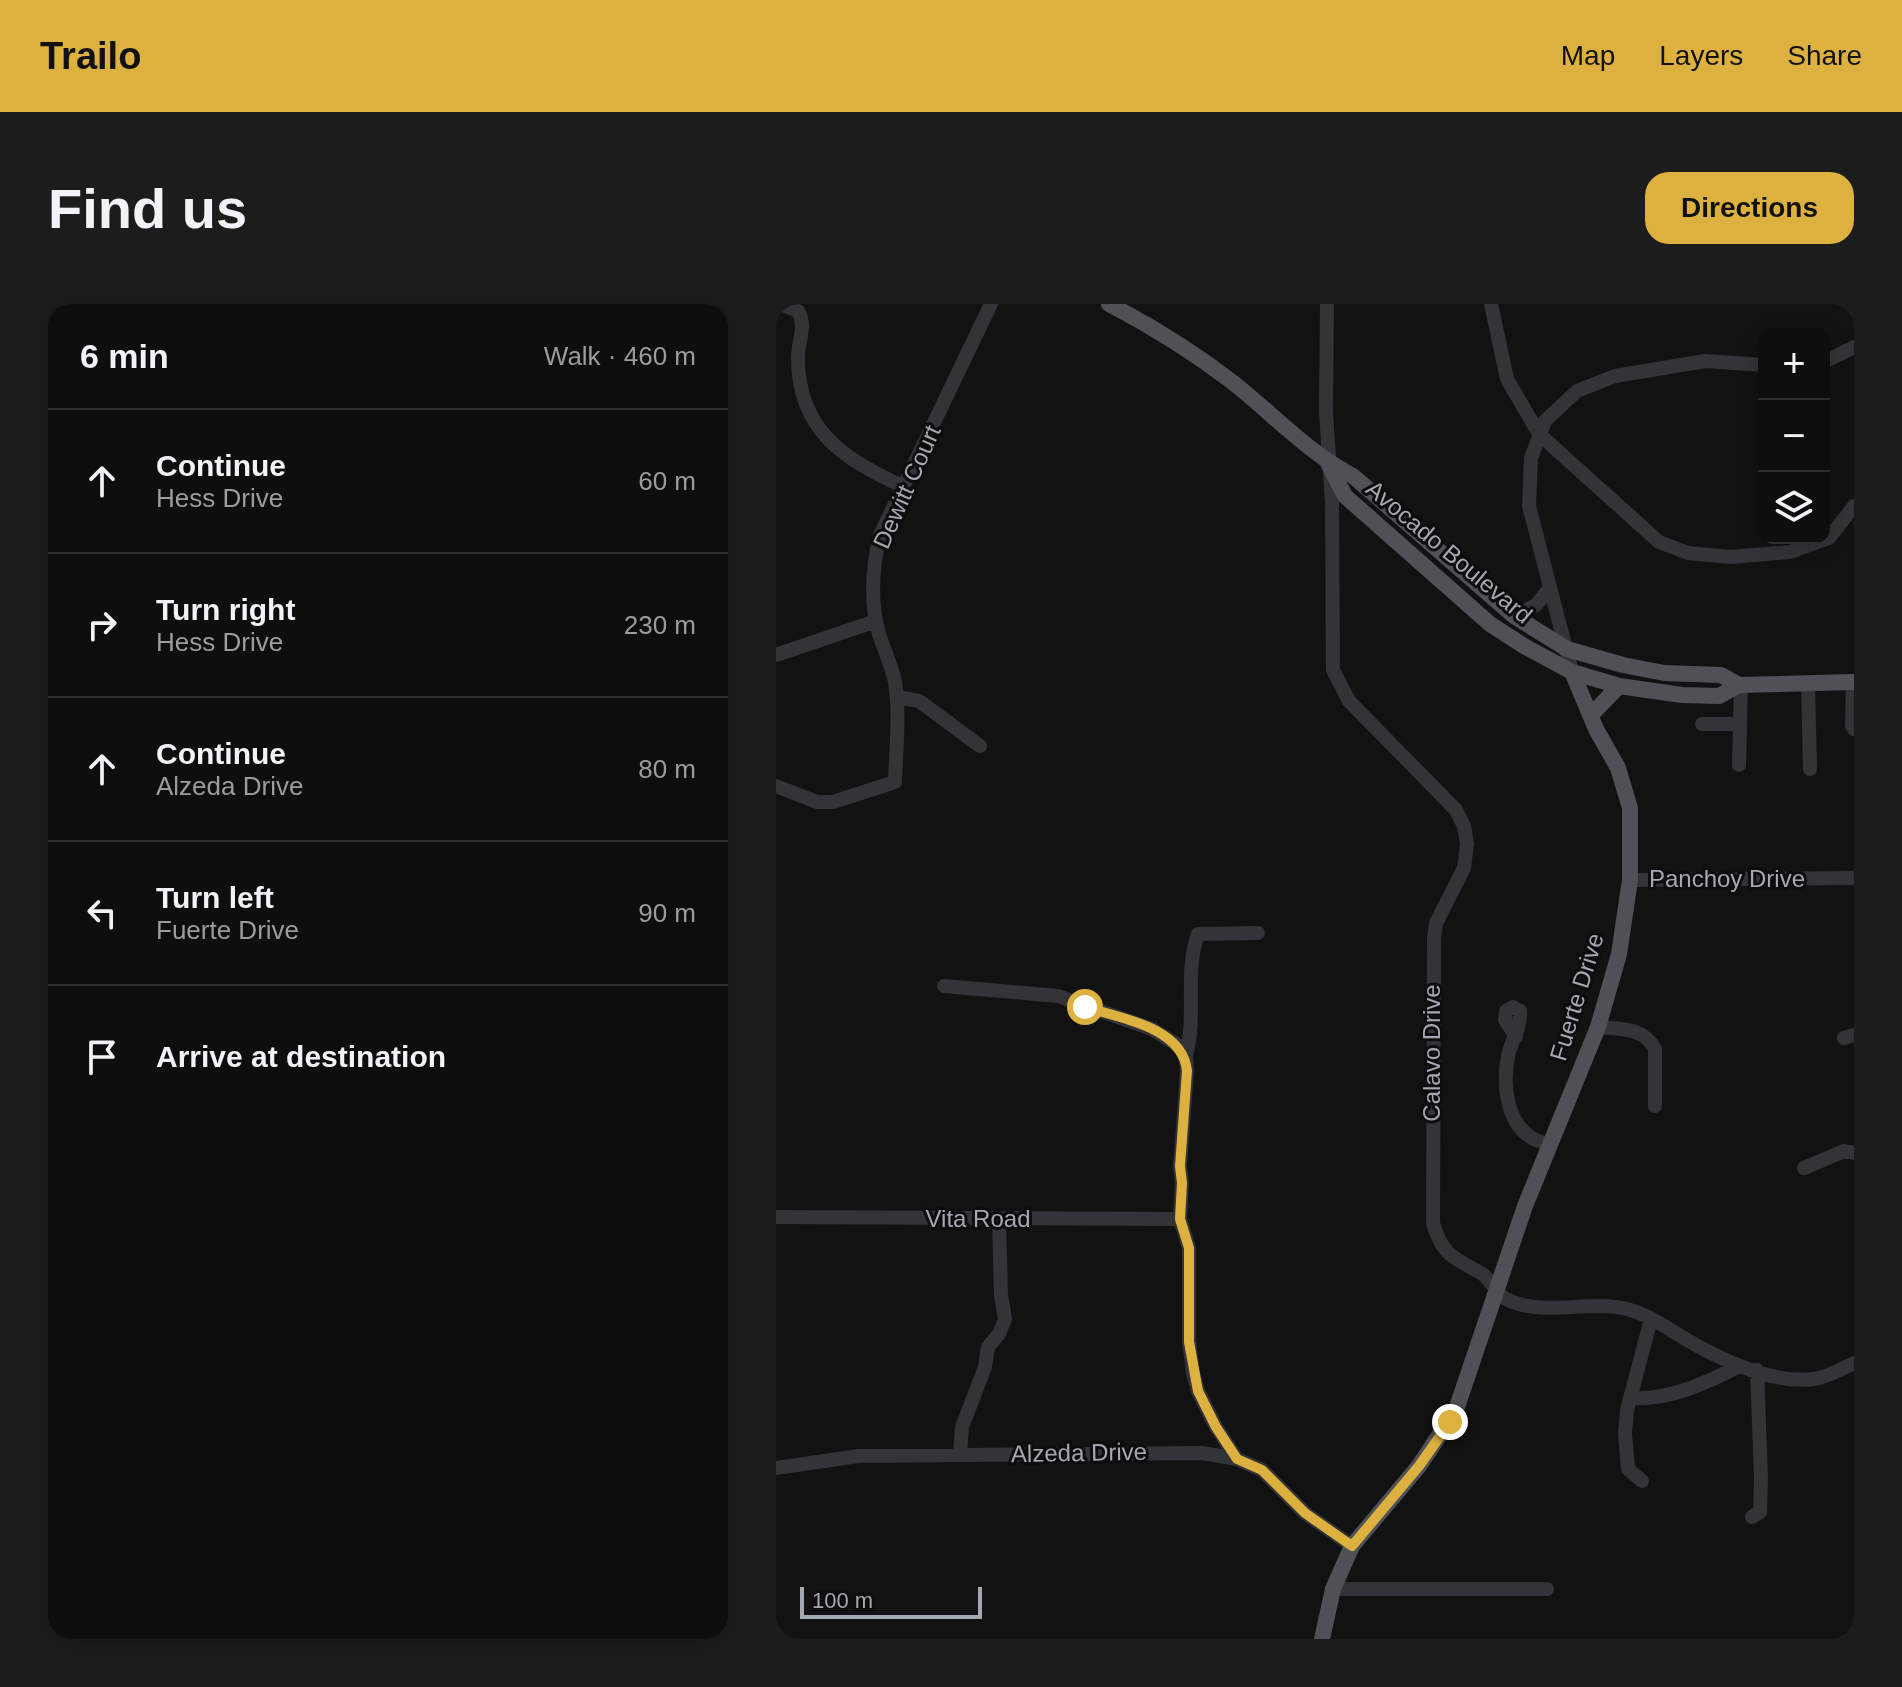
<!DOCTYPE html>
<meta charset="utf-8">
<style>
body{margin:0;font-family:Helvetica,sans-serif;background:#1c1c1c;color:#f1f3f6}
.controls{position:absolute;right:24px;top:24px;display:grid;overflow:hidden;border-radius:16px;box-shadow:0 4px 20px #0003}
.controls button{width:72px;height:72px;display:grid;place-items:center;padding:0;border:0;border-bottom:2px solid #2e2e2e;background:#0e0e0e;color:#f1f3f6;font:40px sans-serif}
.scale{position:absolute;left:24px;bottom:20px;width:182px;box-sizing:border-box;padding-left:8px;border:4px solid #a5a8b2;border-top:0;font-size:22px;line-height:28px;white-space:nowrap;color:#a5a8b2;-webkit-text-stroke:6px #0d0d0e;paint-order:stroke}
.stop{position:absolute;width:24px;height:24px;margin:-18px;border:6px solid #ddb140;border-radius:50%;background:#fff}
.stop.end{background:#ddb140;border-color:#fff;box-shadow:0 2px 8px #0008}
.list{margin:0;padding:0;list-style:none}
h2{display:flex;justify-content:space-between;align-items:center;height:104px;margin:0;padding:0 32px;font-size:34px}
h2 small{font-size:26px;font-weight:400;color:#9b9c9e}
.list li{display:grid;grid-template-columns:52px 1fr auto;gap:24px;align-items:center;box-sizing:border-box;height:144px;padding:0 32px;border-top:2px solid #2e2e2e}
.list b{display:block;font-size:30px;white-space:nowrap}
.list p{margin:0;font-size:26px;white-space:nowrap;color:#9b9c9e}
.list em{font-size:26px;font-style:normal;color:#9b9c9e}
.icon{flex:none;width:44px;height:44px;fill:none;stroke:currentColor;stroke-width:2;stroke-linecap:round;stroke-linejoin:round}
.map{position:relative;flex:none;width:1078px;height:1335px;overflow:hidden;border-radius:24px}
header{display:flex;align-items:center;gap:48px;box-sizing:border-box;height:112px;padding:0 40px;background:#ddb140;color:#111}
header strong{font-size:38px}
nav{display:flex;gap:44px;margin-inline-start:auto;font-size:28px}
.intro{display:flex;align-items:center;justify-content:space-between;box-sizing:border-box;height:192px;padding:0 48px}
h1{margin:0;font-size:56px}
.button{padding:20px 36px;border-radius:24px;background:#ddb140;color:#111;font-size:28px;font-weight:700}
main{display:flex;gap:48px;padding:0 48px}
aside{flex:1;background:#0e0e0e;border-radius:24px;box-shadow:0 4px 20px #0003}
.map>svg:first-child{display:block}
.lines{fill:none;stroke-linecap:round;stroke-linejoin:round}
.minor{stroke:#333438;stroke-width:14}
.major{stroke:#505157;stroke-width:16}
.route{stroke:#ddb140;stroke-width:10}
.labels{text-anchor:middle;stroke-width:6;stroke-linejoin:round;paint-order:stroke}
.street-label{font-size:24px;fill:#a5a8b2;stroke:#0d0d0e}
</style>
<header>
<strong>Trailo</strong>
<nav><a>Map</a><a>Layers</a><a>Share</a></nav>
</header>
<div class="intro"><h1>Find us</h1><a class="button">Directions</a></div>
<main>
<aside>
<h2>6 min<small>Walk · 460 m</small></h2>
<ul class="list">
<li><svg class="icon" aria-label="ahead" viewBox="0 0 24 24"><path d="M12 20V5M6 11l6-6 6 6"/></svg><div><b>Continue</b><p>Hess Drive</p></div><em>60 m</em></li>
<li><svg class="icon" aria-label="right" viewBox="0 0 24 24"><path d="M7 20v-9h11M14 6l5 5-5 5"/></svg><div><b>Turn right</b><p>Hess Drive</p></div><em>230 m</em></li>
<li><svg class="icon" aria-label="ahead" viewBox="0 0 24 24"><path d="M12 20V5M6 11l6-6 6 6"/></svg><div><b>Continue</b><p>Alzeda Drive</p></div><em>80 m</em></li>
<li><svg class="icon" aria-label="left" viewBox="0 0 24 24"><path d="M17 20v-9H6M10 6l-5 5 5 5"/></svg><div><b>Turn left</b><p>Fuerte Drive</p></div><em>90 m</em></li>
<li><svg class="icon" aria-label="arrive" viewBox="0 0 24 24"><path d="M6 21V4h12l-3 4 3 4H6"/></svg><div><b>Arrive at destination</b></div></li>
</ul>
</aside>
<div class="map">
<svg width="1078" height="1335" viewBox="0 0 1078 1335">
<rect width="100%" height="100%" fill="#121213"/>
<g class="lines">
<!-- minor -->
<path class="minor" d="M4 0 22 7C31 23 22 36 22 54 22 128 70 156 128 183
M551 0 550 108 556 198 557 366 573 397 680 506 688 522 691 540 688 564 660 619 658 634 657 919C666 951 678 954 705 969 715 975 720 990 730 995 769 1014 812 995 851 1005 871 1010 889 1023 906 1033 941 1054 997 1081 1038 1075 1052 1073 1065 1065 1078 1059
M715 0 731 75 763 130 883 238 912 249 955 253 1014 248 1053 234 1078 202
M1048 58 1078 43
M738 312 760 301 773 285
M0 351 100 317
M796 368 753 202 755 154 769 117 801 87 839 72 929 57 988 61
M1077 378 1076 421 1078 425
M1032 380 1034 465
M121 393 143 397 204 442
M926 420H963
M963 461 965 381
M0 482 41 498H57L119 478C120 445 124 410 119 378 116 362 108 346 103 330 94 298 96 264 104 231L215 0
M854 576 1078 574
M168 682 282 692 376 725 400 740 410 751 411 767 404 862 406 879 404 915 413 944V1038L417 1068 422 1087 440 1123 461 1155
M822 723C845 725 867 723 879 745V802
M740 733 729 716 730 707 737 703 744 707C745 724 737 733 733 748 726 776 729 818 756 834 761 837 768 839 774 841
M1068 734 1078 731
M410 751C421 712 408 668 422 630L482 629
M1028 864 1068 847 1078 849
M0 913 404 915
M854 1094C891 1097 931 1079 963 1062
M184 1150 186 1123 209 1063 212 1043 223 1030 229 1015 225 991 223 916
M0 1164 82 1152 426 1149 461 1155 486 1166 529 1209 576 1242
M866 1177 852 1165 849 1130 851 1106 875 1015
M976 1213 984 1208 985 1174 981 1066
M557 1285H771"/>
<!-- major -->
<path class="major" d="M333 0C375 22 417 48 455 77 496 109 531 148 577 172L738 312 791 345 847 361 888 369 945 371 963 381
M552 159 569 192 714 320 748 342 796 368 843 382 906 391 943 392 963 381 1078 378
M816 410 843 382
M546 1335 557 1285 576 1242 643 1162 680 1106 749 902 822 723 843 650 854 576V504L842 464 820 425 796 368"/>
</g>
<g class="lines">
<!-- route -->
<path class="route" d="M309 703C344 714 407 723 411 767L404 862 406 879 404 915 413 944V1038L422 1087 440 1123 461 1155 486 1166 529 1209 576 1242 643 1162 674 1118"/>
</g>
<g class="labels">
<!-- street labels -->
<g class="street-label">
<text transform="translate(131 183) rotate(-66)" y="8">Dewitt Court</text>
<text transform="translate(673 248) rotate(40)" y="8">Avocado Boulevard</text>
<text x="951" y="583">Panchoy Drive</text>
<text transform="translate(801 693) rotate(-73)" y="8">Fuerte Drive</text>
<text transform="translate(656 749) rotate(-90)" y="8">Calavo Drive</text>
<text x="202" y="923">Vita Road</text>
<text transform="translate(303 1149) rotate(-1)" y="8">Alzeda Drive</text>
</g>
</g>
</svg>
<div class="controls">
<button>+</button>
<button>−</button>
<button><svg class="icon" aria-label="layers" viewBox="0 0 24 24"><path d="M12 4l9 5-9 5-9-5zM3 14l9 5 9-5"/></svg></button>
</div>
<div class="scale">100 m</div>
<div class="stop" style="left:309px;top:703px"></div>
<div class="stop end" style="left:674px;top:1118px"></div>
</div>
</main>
